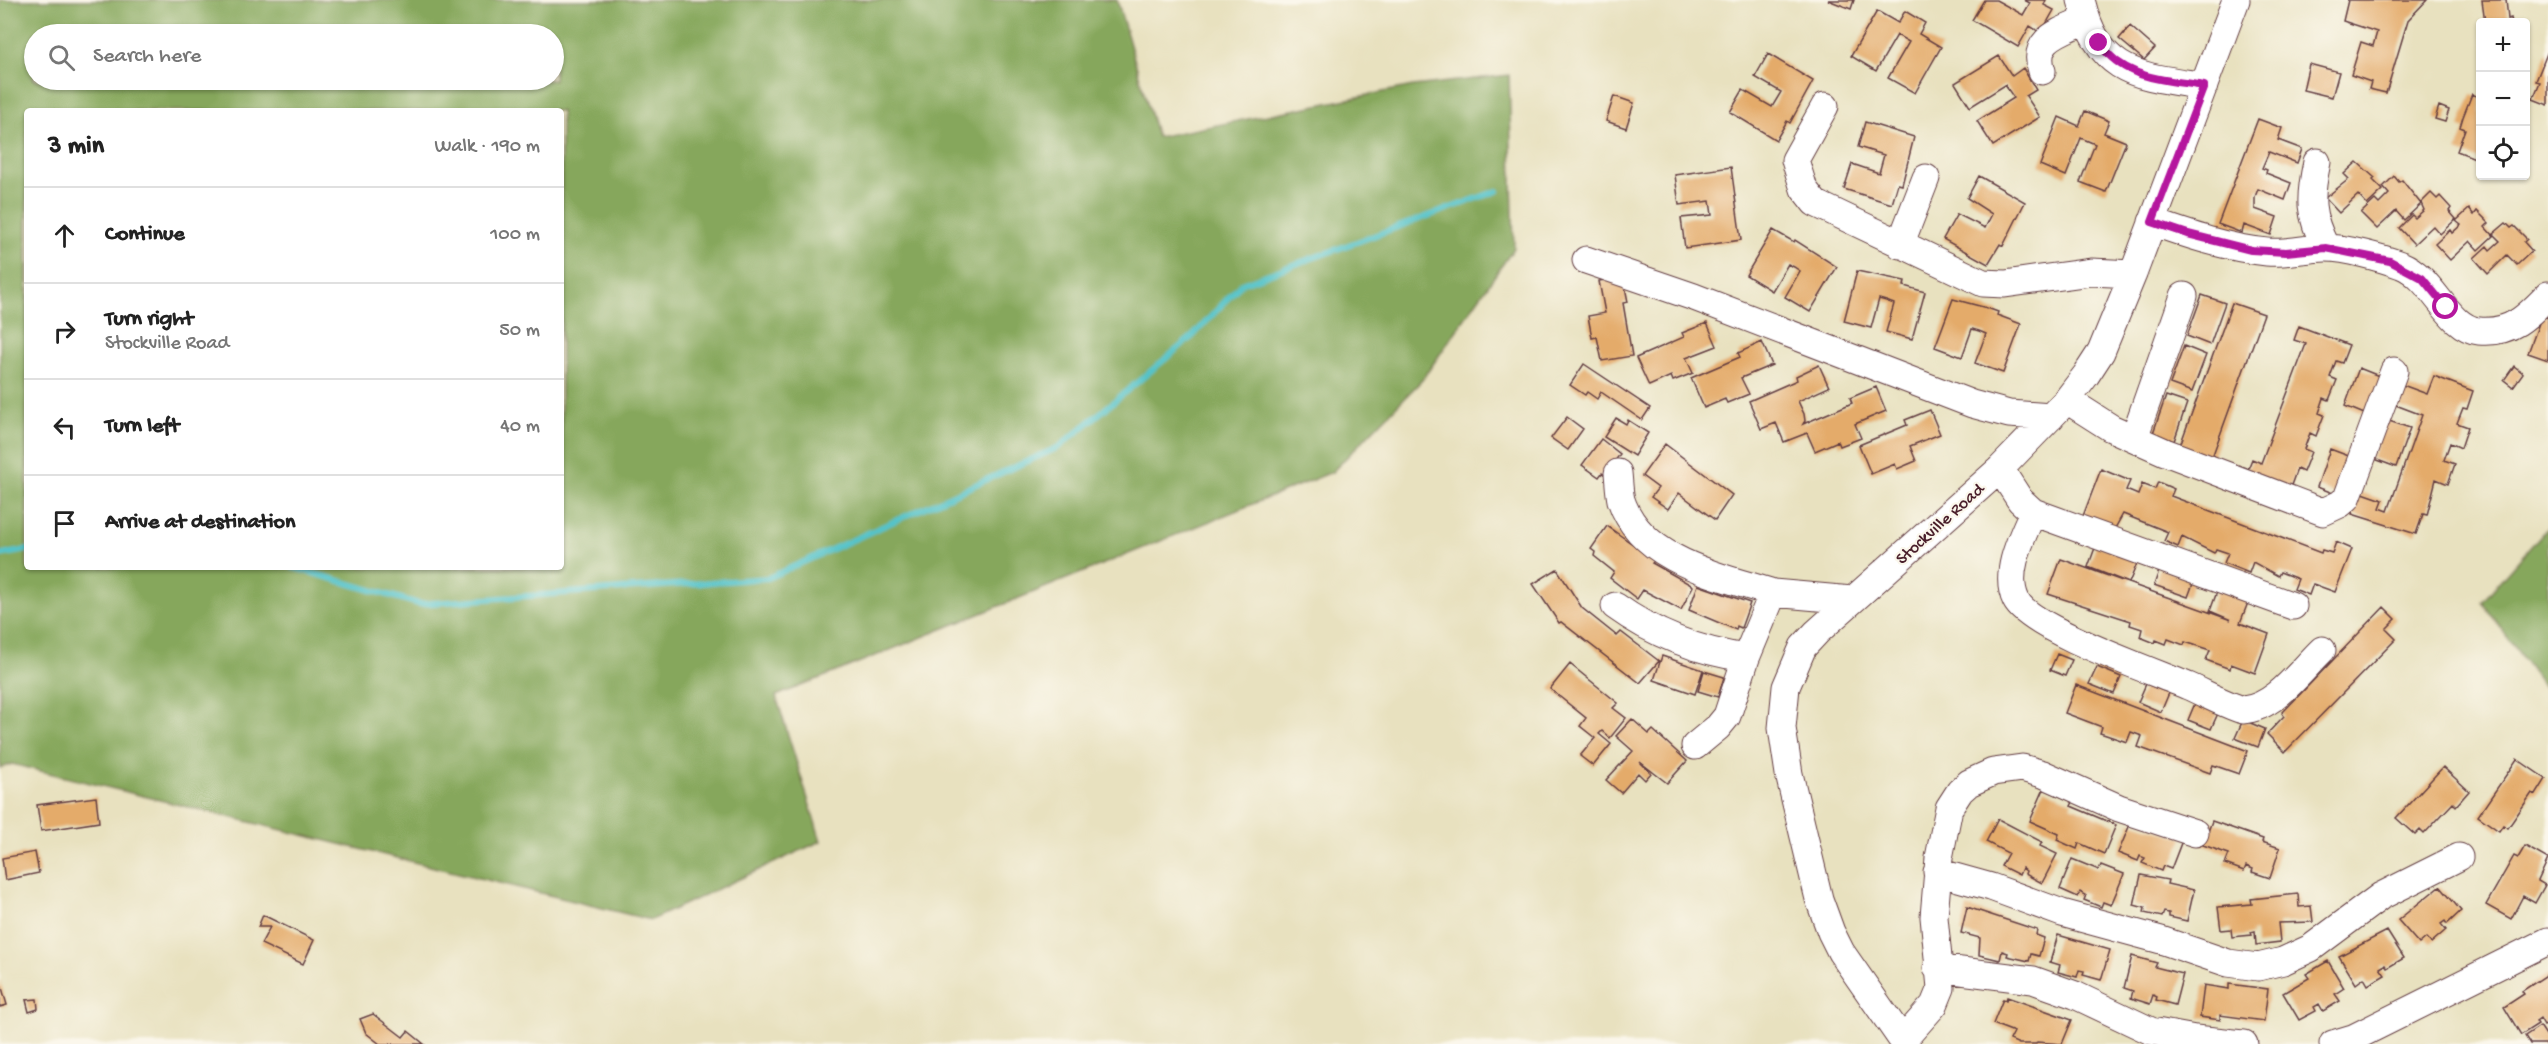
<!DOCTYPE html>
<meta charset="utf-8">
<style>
body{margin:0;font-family:"Gochi Hand",sans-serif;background:#f2f2f2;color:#222}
.controls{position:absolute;right:18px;top:18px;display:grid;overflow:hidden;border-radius:6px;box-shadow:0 2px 4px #0004}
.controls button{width:54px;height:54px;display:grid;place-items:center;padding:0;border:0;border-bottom:2px solid #e0e0e0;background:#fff;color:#222;font:30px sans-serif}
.stop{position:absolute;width:18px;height:18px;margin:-14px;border:4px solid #b5179e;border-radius:50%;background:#fff}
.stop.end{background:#b5179e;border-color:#fff;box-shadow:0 2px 6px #0008}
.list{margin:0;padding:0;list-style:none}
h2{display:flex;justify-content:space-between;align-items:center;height:78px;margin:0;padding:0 24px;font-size:26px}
h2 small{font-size:20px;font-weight:400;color:#767676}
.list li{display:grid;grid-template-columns:39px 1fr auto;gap:18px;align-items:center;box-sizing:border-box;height:96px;padding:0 24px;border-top:2px solid #e0e0e0}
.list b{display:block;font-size:22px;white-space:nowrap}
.list p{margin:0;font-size:20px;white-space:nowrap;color:#767676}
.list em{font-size:20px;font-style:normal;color:#767676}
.icon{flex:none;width:33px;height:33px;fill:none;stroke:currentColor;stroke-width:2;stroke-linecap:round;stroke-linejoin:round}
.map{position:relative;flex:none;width:2548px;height:1044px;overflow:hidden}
.search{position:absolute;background:#fff;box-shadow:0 2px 4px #0004;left:24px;top:24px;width:540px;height:66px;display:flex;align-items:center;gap:15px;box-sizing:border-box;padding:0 21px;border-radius:33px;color:#767676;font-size:22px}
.panel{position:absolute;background:#fff;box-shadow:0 2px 4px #0004;left:24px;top:108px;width:540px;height:462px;border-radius:6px}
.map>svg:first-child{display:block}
.forest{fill:#86a75b;stroke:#686343;stroke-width:1.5;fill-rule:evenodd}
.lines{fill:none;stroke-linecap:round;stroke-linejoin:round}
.stream{stroke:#55c3c9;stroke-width:6}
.building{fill:#e4ab6a}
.minor-casing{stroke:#623c41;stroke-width:29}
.minor{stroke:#fff;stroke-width:27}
.route{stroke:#b5179e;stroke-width:8}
.labels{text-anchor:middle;stroke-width:4.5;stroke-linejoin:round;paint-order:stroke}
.street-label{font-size:18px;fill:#4a1f2b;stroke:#fbf7ec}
</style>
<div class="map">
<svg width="2548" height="1044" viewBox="0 0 2548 1044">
<rect width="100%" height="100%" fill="#fbf7ec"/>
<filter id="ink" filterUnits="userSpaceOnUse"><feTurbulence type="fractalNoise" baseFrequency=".0167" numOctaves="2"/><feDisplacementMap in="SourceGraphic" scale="12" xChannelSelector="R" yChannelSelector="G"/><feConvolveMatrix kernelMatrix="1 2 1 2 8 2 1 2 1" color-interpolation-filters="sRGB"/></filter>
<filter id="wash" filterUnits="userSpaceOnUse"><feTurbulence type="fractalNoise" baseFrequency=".008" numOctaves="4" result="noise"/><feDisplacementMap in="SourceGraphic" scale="24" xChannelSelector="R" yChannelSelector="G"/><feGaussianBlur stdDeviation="1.35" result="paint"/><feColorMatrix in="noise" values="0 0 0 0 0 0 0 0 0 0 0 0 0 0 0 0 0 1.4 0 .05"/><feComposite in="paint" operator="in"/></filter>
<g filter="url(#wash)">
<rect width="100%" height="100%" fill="#e8e1bf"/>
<!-- forest -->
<path class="forest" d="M0 0H1117L1157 137 1413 86 1509 75 1514 248 1422 380 1332 472 776 696 821 841 651 920 12 764 0 768ZM34 34H554V80H34ZM27 111H561V567H27Z
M2548 527V693L2482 602Z"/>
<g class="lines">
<!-- stream -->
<path class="stream" d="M0 555 27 550
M292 567 419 604 768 578 1059 447 1193 336 1241 284 1497 191"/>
</g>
<g id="blocks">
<!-- building -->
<path class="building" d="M1828 0H1854L1851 9Z
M1984 0H1996L2023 15 2030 3 2024 0H2046L2044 5 2054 10 2041 33 2030 26 2018 47 1972 20Z
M2348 0H2427L2408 20 2386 93 2369 89 2371 82 2351 75 2361 42 2373 46 2377 32 2343 21Z
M2482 0H2506L2508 19 2511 18 2512 22H2485Z
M1877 11 1898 23 1905 11 1925 23 1919 34 1941 47 1915 93 1888 78 1909 42 1897 35 1876 71 1851 56Z
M2130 26 2155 48 2144 60 2119 39Z
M2548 51V105L2533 99 2540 82 2536 81Z
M1768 54 1813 81 1790 123 1787 121 1776 140 1730 112 1743 90 1772 107 1781 92 1755 77Z
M1999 56 2012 76 2023 68 2036 90 2026 96 2040 117 1993 146 1977 121 2014 98 2005 85 1970 107 1955 83Z
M2309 64 2339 72 2332 97 2303 90Z
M2472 94 2480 98V160L2457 151 2465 129 2460 127 2463 117Z
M1614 96 1634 103 1626 128 1606 121Z
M2439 106 2449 110 2445 122 2435 119Z
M2085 111 2109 121 2104 133 2126 142 2106 192 2080 182 2095 144 2081 138 2066 176 2040 165 2059 117 2079 126Z
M2258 119 2282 128 2278 140 2302 149 2297 163 2269 152 2262 168 2267 170 2266 173 2291 183 2285 200 2258 189 2255 197V209L2277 217 2271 235 2244 225 2242 233 2218 224Z
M1865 122 1914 137 1902 185 1898 184 1892 204 1844 189 1852 164 1879 173 1884 155 1858 147Z
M2357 162 2375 178 2373 180 2383 190 2367 205 2358 195 2339 213 2325 198 2349 179 2344 174Z
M1731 167 1741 240 1685 248 1681 218 1712 215 1710 201 1679 205 1675 175Z
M1979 176 2025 202 2003 246 2000 244 1988 264 1943 239 1957 214 1985 228 1992 214 1967 198Z
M2394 176 2399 182 2402 180 2421 204 2404 220 2396 211 2377 229 2361 213 2375 200 2379 204 2389 194 2383 187Z
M2431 193 2437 199 2440 196 2451 208 2449 211 2456 219 2440 234 2433 226 2414 244 2399 228 2412 215 2415 218 2424 210 2421 203Z
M2469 209 2474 215 2477 211 2489 223 2485 227 2493 236 2478 250 2470 241 2450 260 2435 244 2450 230 2452 233 2461 225 2456 221Z
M2506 223 2511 228 2514 226 2527 239 2524 242 2532 251 2517 265 2507 255 2488 274 2474 258 2487 246 2490 250 2500 241 2493 234Z
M1773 230 1794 242 1795 240 1837 267 1810 312 1785 297 1800 271 1794 267 1788 264 1772 291 1746 275Z
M1857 271 1905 281 1904 286 1925 292 1912 339 1886 332 1894 304 1886 301 1879 299 1871 328 1844 321Z
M1623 277 1628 302 1623 303 1632 356 1602 361 1597 337 1592 338 1588 316 1605 313 1599 281Z
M2202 295 2225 303 2210 345 2187 336Z
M1953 299 1987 308 1998 312 1997 315 2021 324 2003 373 1975 363 1986 334 1979 331 1972 329 1962 357 1935 347Z
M2232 303 2264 314 2211 460 2179 448Z
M2542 315 2548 318V360L2528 353Z
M1707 323 1717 346 1686 358 1693 373 1673 381 1671 376 1649 386 1636 358 1684 337 1682 333Z
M2299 326 2349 345 2342 363 2336 361 2330 377 2337 380 2329 400 2324 398 2319 413 2324 415 2316 436 2310 433 2304 449 2311 452 2303 472 2297 469 2290 488 2246 474 2252 459 2261 463 2306 344 2294 340Z
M1762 342 1772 365 1741 378 1749 394 1727 403 1725 399 1704 408 1691 378 1740 357 1738 353Z
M2184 346 2206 355 2192 392 2170 384Z
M1584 364 1650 408 1642 420 1601 392 1597 399 1587 392 1585 395 1570 385Z
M1819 365 1829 387 1798 401 1804 414 1805 421 1803 424 1852 403 1850 398 1876 387 1886 411 1855 424 1861 438 1840 446 1838 441 1815 451 1807 433 1784 442 1776 423 1761 429 1749 401 1797 380 1796 376Z
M2514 366 2523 373 2513 387 2504 380Z
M2359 368 2384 378 2369 416 2345 406Z
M2434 376 2473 391 2467 409 2463 408 2457 423 2468 427 2461 448 2450 443 2444 460 2455 464 2448 484 2436 479 2427 515 2423 514 2416 534 2352 514 2360 492 2383 500 2380 508 2388 511 2422 415 2393 404 2400 384 2427 394Z
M2166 396 2187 403 2174 441 2153 433Z
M1930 410 1940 434 1910 446 1916 461 1897 469 1895 464 1871 474 1859 445 1907 425 1905 420Z
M1567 417 1583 429 1568 450 1551 438Z
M1616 418 1626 424 1628 420 1648 433 1634 456 1604 437Z
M2386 420 2410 428 2396 467 2372 458Z
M1601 439 1620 454 1605 475 1602 473 1599 477 1582 465Z
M1665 444 1732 495 1715 520 1679 493 1668 509 1651 497 1658 488 1642 476Z
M2330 449 2354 458 2341 496 2317 487Z
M2101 469 2130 481 2126 490 2131 492 2138 495 2142 484 2155 489 2158 482 2174 489 2171 496 2321 553 2322 550 2332 553 2336 542 2352 549 2335 592 2313 584 2309 595 2294 589 2298 579 2280 572 2278 576 2253 562 2249 573 2224 563 2228 553 2216 549 2214 553 2182 537 2178 547 2164 541 2168 532 2123 514 2114 530 2083 516Z
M1607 526 1655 560 1652 563 1693 586 1681 610 1643 590 1637 599 1610 578 1614 572 1594 556 1595 552 1591 549Z
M2096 545 2138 561 2129 583 2088 567Z
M2061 559 2231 620 2210 611 2218 589 2249 600 2240 623 2269 634 2255 673 2231 664 2230 669 2206 660 2210 650 2185 642 2184 645 2168 639 2166 644 2156 640 2155 643 2140 637 2142 629 2130 625 2131 621 2048 594Z
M2160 568 2194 581 2188 597 2154 585Z
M1557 569 1582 608 1617 636 1621 632 1659 661 1640 683 1561 622 1559 623 1533 584Z
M1698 585 1750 603 1741 628 1737 626 1736 630 1689 610Z
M2384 607 2396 619 2386 629 2396 639 2285 752 2267 734 2284 716 2282 713Z
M2057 654 2072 660 2065 676 2050 670Z
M1662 656 1703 670 1695 694 1654 680Z
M1570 664 1618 703 1613 708 1626 718 1610 738 1602 731 1599 734 1611 744 1593 766 1580 756 1595 738 1580 726 1586 718 1550 689Z
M2097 667 2121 677 2114 694 2089 684Z
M1704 671 1724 677 1718 697 1698 691Z
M2146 684 2169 693 2161 712 2138 702Z
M2076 685 2248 751 2239 774 2213 765 2210 773 2138 747 2142 736 2131 732 2127 742 2100 733 2102 727 2065 713Z
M2196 701 2219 711 2211 729 2188 720Z
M1632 719 1649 734 1653 730 1687 761 1667 783 1640 762 1651 773 1645 780 1638 773 1621 793 1606 780 1633 751 1616 736Z
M2243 720 2265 729 2258 747 2235 738Z
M2517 759 2546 779 2536 795 2532 793 2508 828 2503 825 2499 831 2478 816Z
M2443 767 2469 791 2456 806 2453 803 2424 834 2420 830 2415 835 2396 818Z
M2044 789 2073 802 2071 806 2116 825 2104 854 2079 843 2077 849 2057 840 2059 834 2030 821Z
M96 797 99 822 41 831 37 805Z
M1998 819 2042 842 2040 846 2057 854 2042 883 2025 874 2026 871 2022 868 2019 875 2001 866 2008 853 1986 842Z
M2212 821 2263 839 2262 842 2280 848 2270 878 2252 872 2253 869 2246 866 2244 871 2225 864 2229 854 2203 845Z
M2131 822 2183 838 2171 869 2163 866 2161 871 2142 863 2145 858 2140 856 2138 861 2118 853Z
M2525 846 2548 859 2538 881 2545 885 2535 903 2523 896 2511 919 2486 905 2514 856 2518 858Z
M35 852 39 873 5 880 2 858Z
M2072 859 2099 870 2101 865 2124 874 2111 905 2103 902 2101 907 2084 900 2086 895 2080 892 2078 897 2060 889Z
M2141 875 2168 880 2167 884 2194 890 2187 921 2169 917V913L2164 912 2162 917 2144 913 2145 908 2134 905Z
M2440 886 2461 911 2447 924 2445 921 2441 924 2446 930 2431 943 2426 938 2419 944 2398 920Z
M2298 894 2299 907 2311 906 2313 922 2278 923 2280 942 2256 945 2255 931 2251 932 2252 935 2232 937 2231 929 2221 930 2218 907 2252 904 2251 899Z
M1967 907 2037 930 2036 935 2044 938 2039 956 2031 954 2029 961 2007 956 2008 953 2002 951 2000 960 1979 955 1980 938 1961 933Z
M263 915 314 940 303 964 261 944 270 927H258Z
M2387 931 2404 958 2387 968 2385 965 2380 968 2385 975 2368 985 2364 978 2356 984 2339 956Z
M2058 935 2110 950 2101 980 2083 975 2084 971 2079 970 2077 977 2058 972 2060 965 2050 962Z
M2132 956 2157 963 2155 967 2183 974 2175 1005 2156 1000 2157 997 2153 995 2150 1004 2131 998 2133 991 2124 988Z
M2328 961 2344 988 2335 994 2340 1001 2323 1011 2319 1004 2314 1007 2316 1011 2299 1020 2283 993 2309 978 2306 974Z
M2548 974V1023L2544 1025 2540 1018 2536 1021 2538 1024 2521 1035 2504 1007 2524 994 2522 991Z
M0 981 7 1005 0 1007Z
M2229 984 2268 989 2264 1021 2220 1015V1020L2200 1017 2204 985 2229 989Z
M2007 997 2072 1020 2062 1044 2037 1042 2036 1044H2019L2010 1040 2014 1032 1993 1024 2003 999 2006 1000Z
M37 999 38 1009 29 1012 26 1000Z
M373 1014 403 1037 408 1031 424 1044H380L366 1033 360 1019Z
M2540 1026 2548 1038V1044H2530L2525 1036Z"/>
</g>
</g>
<g filter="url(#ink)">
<use href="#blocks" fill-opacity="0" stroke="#623c41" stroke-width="1.5"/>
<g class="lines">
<defs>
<path id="minor" d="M2081 0C2100 76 2137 75 2204 86
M2042 71C2031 38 2061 32 2086 20
M1825 106 1795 160 1804 189 1815 203 1983 283 2005 284 2091 272 2133 274
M2317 162C2309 199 2309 214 2326 248
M2152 222C2189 235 2227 248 2267 252 2287 254 2306 248 2326 248 2346 248 2382 258 2401 265 2434 278 2447 328 2479 331 2511 334 2528 316 2548 295
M1900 245 1926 178
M1586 260 1694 297 1972 404 2009 414 2051 417
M2067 400 2111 428 2165 452 2323 512 2340 504 2347 498 2394 371
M2134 438 2184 296
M2000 469 2020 500 2033 512 2293 606
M1618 473C1619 482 1619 491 1621 500 1641 561 1720 576 1773 593
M2033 512C2022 537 2003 573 2016 600 2030 629 2155 672 2188 686 2206 694 2224 704 2243 710 2275 708 2301 670 2322 650
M1615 606C1655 635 1697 651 1746 658
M1695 746 1718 727 1727 716 1746 658 1773 593 1852 600
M1937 872 1991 887 2062 913 2161 940 2228 963 2258 967 2283 961 2311 948 2381 896 2459 857
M1937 968 2033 980 2075 995 2151 1031 2195 1039 2244 1044
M1903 1040 1934 1005 1941 988 1934 917 1939 858 1949 808 1960 791 1969 783 1993 772 2022 768 2043 774 2119 808 2195 833
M1905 1044 1841 952 1831 932 1819 899 1789 774 1782 728 1786 687 1803 647 1817 632 2000 469 2067 400 2086 375 2101 352 2133 274 2236 0
M2333 1044 2353 1038 2548 941"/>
</defs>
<!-- minor casing -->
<use href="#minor" class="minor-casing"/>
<!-- minor -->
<use href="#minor" class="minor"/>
</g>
</g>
<g class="lines" filter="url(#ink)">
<!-- route -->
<path class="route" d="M2099 43C2125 80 2163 79 2204 86L2152 222 2188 234 2251 250 2286 252 2326 248 2390 261 2422 278 2446 307"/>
</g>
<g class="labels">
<!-- street labels -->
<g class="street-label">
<text transform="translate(1939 523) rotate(-42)" y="6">Stockville Road</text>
</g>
</g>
</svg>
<div class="controls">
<button>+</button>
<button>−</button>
<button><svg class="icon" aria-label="locate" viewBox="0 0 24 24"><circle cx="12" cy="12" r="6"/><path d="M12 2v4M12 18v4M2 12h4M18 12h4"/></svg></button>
</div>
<div class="stop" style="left:2446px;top:307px"></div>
<div class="stop end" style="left:2099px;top:43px"></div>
<div class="search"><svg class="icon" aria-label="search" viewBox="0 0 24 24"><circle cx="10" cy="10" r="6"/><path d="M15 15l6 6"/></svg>Search here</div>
<section class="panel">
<h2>3 min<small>Walk · 190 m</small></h2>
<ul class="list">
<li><svg class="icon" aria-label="ahead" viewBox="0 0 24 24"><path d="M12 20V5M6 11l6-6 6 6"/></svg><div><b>Continue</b></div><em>100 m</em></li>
<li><svg class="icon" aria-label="right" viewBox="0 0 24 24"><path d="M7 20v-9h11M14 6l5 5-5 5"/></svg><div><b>Turn right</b><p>Stockville Road</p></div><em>50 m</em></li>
<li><svg class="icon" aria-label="left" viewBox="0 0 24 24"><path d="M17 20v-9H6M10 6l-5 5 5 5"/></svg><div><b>Turn left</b></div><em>40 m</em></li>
<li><svg class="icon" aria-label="arrive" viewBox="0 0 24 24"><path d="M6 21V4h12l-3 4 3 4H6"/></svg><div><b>Arrive at destination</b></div></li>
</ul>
</section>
</div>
